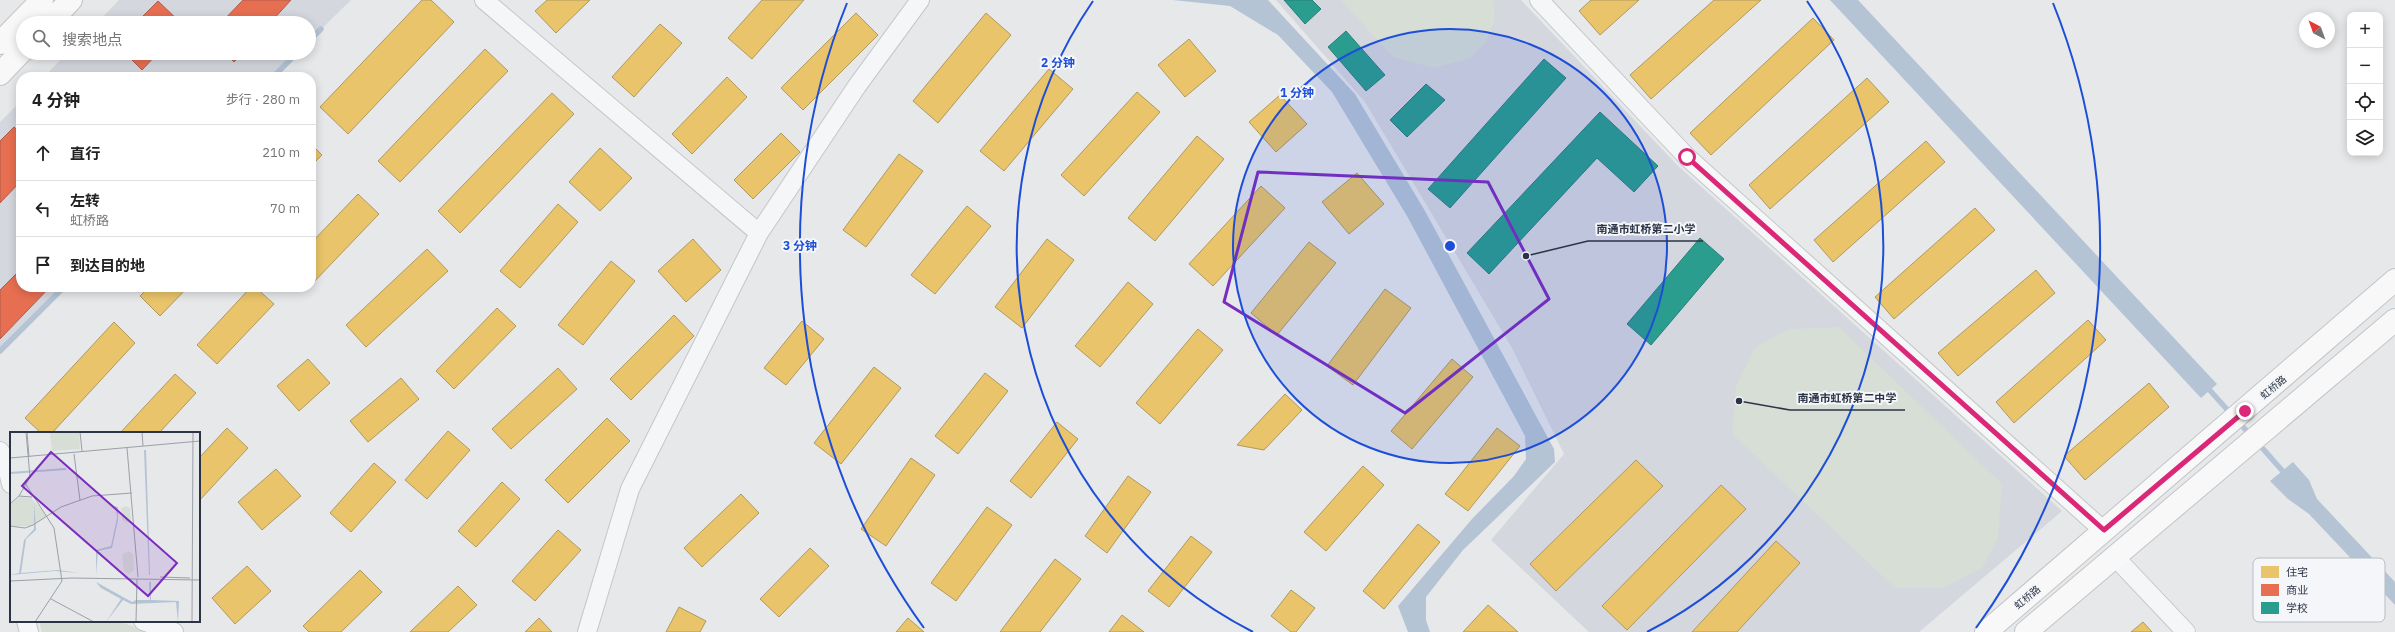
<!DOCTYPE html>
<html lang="zh">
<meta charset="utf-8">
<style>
body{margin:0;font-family:"IBM Plex Sans","Noto Sans SC",sans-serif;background:#f6f6f6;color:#222}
.controls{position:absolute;right:12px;top:12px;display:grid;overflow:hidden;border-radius:8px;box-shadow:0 2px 10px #0003}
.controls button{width:36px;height:36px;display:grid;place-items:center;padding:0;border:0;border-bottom:1px solid #e0e0e0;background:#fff;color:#222;font:20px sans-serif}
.compass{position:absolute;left:2299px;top:12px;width:36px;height:36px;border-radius:50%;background:#fff;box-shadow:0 2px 10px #0003;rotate:319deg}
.stop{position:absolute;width:12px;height:12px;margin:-9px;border:3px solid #db2777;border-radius:50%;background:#fff}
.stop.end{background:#db2777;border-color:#fff;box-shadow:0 1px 4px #0008}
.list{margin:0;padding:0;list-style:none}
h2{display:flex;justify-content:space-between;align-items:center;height:52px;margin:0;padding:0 16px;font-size:17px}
h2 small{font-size:13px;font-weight:400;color:#767676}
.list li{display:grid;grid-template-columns:26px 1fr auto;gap:12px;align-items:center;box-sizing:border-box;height:56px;padding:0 16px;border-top:1px solid #e0e0e0}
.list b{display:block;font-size:15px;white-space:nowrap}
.list p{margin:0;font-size:13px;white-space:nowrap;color:#767676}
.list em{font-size:13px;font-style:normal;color:#767676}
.icon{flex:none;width:22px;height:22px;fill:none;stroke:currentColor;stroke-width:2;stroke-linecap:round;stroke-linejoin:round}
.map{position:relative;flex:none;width:2395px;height:632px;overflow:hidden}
.search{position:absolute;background:#fff;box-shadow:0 2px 10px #0003;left:16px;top:16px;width:300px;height:44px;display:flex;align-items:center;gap:10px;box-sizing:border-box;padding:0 14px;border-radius:22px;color:#767676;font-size:15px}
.panel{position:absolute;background:#fff;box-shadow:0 2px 10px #0003;left:16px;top:72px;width:300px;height:220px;border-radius:16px}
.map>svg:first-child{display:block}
.built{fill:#d4d7dd}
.green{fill:#d6ded6}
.water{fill:#b4c4d5}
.homes{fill:#e9c46a;stroke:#b0995f}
.shops{fill:#e76f51;stroke:#af5d4d}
.schools{fill:#2a9d8f;stroke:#2a7e79}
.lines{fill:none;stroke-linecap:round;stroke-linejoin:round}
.stream{stroke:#b4c4d5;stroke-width:5.5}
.minor-casing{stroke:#c4c6c8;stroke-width:20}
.major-casing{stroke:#c2c5c8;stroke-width:24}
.minor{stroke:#f5f6f7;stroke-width:18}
.major{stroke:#f8f8f8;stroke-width:22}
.route{stroke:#db2777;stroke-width:5}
.marked{fill:none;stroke:#7b2cbf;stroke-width:3;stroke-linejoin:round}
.ring{fill:none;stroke:#1d4ed8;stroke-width:2}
.labels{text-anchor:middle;stroke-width:4;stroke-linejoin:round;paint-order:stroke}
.street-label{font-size:10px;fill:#2b3445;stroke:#f4f6f9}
.inset-river{fill:none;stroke:#b4c4d5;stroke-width:2}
.inset-road{fill:none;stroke:#9ba0a8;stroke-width:1}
.view{fill:#7b2cbf;fill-opacity:0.15;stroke:#7b2cbf;stroke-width:2}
.inset-edge{fill:none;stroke:#2b3445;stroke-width:2}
.key{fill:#f4f6f9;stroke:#b8bcc3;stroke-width:1}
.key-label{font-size:11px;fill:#2b3445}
.centre{fill:#1d4ed8;stroke:#f4f6f9;stroke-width:2}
.ring-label{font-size:12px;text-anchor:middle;font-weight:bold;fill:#1d4ed8;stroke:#f4f6f9;stroke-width:4;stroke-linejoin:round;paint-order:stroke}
.leader{fill:none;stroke:#2b3445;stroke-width:1.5}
.callout-dot{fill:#2b3445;stroke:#f4f6f9;stroke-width:1.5}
.callout-label{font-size:11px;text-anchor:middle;font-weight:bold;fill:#2b3445;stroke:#f4f6f9;stroke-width:4;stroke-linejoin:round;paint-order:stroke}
</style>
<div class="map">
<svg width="2395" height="632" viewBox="0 0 2395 632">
<rect width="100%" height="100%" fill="#e6e8ea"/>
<!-- built -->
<path class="built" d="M119 0H351L309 41V23H97Z
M1276 0H1521L1677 165 2062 511 1919 632H1589L1491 540 1564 454 1512 348 1365 102Z
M67 53H297L273 77H44Z
M21 101V287H64L0 351V122Z"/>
<!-- green -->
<path class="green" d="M1341 0H1493L1495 19 1486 42 1471 58 1435 68 1393 57Z
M1839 327 2002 484 1998 539 1982 568 1943 588H1895L1732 434 1736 386 1755 348 1788 329Z
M39 621H119L146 632H42Z"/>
<!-- water -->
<path class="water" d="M1173 0H1268L1355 94 1425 211 1554 449 1555 462 1463 550 1426 597V620L1430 632H1408L1398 606 1472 519 1514 476 1526 459 1525 436 1407 216 1332 92 1278 35 1230 6Z
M1830 0H1858L2217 384 2201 398Z
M2293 462 2309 480 2317 499 2395 582V605L2309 514 2288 499 2270 481Z"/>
<!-- homes -->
<path class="homes" d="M422 0H431L454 22 348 134 320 107Z
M547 0H590L556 33 535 11Z
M762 0H804L752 59 728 38Z
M1591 0H1639L1600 35 1579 11Z
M1714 0H1761L1651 99 1630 75Z
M856 13 878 35 803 110 781 88Z
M986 13 1011 35 938 123 913 101Z
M1813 18 1834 40 1711 155 1690 133Z
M660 24 682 43 634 97 612 77Z
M1189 39 1216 71 1185 97 1158 65Z
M485 49 508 71 400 182 378 161Z
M1049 69 1073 89 1004 171 980 151Z
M727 77 747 97 692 154 672 134Z
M1867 78 1889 102 1770 209 1749 185Z
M1137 92 1160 112 1084 196 1061 175Z
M552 93 574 114 460 233 438 211Z
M1280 95 1307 124 1276 152 1249 122Z
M781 133 800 152 753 199 734 180Z
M1197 136 1224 159 1155 241 1128 218Z
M1926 141 1945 162 1833 262 1814 240Z
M311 144 322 155 311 166Z
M600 148 632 178 600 211 569 182Z
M899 154 923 171 866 247 843 230Z
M1357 173 1384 204 1349 234 1322 202Z
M1261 186 1285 208 1213 286 1189 264Z
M358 194 379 214 312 284 311 243Z
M558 204 578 222 520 288 500 271Z
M967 206 991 226 935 294 911 275Z
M1975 208 1995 230 1894 319 1875 297Z
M693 239 721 270 686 302 658 271Z
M1047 239 1074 260 1022 328 995 307Z
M1309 242 1336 263 1277 335 1251 313Z
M427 249 448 271 366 347 346 325Z
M611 261 635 281 583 345 558 325Z
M2036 270 2055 293 1958 376 1938 353Z
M1128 282 1153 304 1100 367 1075 346Z
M149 287H188L160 316 140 296Z
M251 287H255L274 304 217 364 197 345Z
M1385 289 1411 308 1353 385 1327 366Z
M497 308 516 326 454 389 436 371Z
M674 315 694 336 631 400 610 379Z
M2088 320 2106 340 2014 423 1996 402Z
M802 321 824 339 786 385 764 368Z
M114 322 135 343 52 433H41L25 418Z
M1198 329 1223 350 1160 424 1136 403Z
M308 359 330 383 299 411 277 386Z
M1452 359 1473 377 1412 449 1391 431Z
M874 367 901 388 841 464 814 443Z
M558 368 577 389 511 449 492 429Z
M985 373 1008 391 958 454 935 436Z
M175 374 196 393 159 433H120Z
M401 378 419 399 368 442 350 421Z
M2149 383 2169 407 2085 480 2064 456Z
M1285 394 1302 410 1264 450 1237 445Z
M607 418 630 441 568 503 545 480Z
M1057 422 1078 439 1031 498 1010 481Z
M227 428 248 448 199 501V458Z
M1497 428 1520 446 1468 511 1445 494Z
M448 431 470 450 427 499 405 480Z
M911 458 935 475 886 546 861 529Z
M1636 460 1663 486 1556 591 1530 564Z
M374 463 396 482 351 532 330 513Z
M1363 466 1384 485 1326 551 1304 532Z
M276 469 301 496 262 530 238 502Z
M1128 476 1151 492 1107 553 1085 536Z
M502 482 520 499 476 547 458 531Z
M1721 485 1746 509 1627 630 1602 606Z
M741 494 759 513 702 567 684 548Z
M987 507 1012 525 956 601 931 583Z
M1418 524 1440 542 1384 609 1363 591Z
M558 530 581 550 535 601 512 581Z
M1191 536 1212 552 1169 607 1148 591Z
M1776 541 1800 563 1737 632H1692Z
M810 548 829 566 779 617 760 599Z
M1055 559 1081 579 1040 632H1000Z
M247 566 271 591 235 624 212 598Z
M360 570 382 592 341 632H309L303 626Z
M458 586 477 605 448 632H410Z
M1291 590 1315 608 1296 632H1291L1271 616Z
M1488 605 1518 632H1463Z
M679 607 706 621 700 632H666Z
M1122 615 1144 632H1109Z
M539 618 552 632H525Z
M908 618 924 632H896Z
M2143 622 2152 632H2131Z"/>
<!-- shops -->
<path class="shops" d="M243 0H291L270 23H221Z
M158 1 181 23H136Z
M125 53H158L142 70Z
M225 53H242L234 62Z
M14 127 21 133V181L0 203V141Z
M21 269V287H50L0 339V290Z"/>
<!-- schools -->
<path class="schools" d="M1284 0H1312L1321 9 1305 24Z
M1346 31 1385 75 1366 91 1328 47Z
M1544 59 1566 78 1450 208 1428 189Z
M1426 84 1445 100 1407 137 1390 120Z
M1600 112 1658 166 1634 192 1597 158 1489 274 1467 253Z
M1700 238 1724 259 1651 345 1627 324Z"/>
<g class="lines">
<!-- stream -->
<path class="stream" d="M309 41 321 29
M273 77 297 53
M0 351 64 287
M2206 386 2232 415
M2238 421 2251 436
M2257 442 2287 476"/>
<defs>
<path id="minor" d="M484 0 759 233
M1539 0 1687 157 2104 531
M0 451 5 458 11 484
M2115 557 2186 632
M26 621 29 632
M143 621 174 632
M587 632 630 489 759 233 857 86 920 0"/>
<path id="major" d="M49 23 71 0
M0 43 42 0
M0 74 23 50
M1986 632 2395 280
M2026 632 2395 320"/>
</defs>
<!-- minor casing -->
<use href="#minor" class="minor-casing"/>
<!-- major casing -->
<use href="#major" class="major-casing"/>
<!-- minor -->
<use href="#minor" class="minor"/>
<!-- major -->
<use href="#major" class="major"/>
</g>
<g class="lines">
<!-- route -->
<path class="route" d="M1687 157 2104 530 2245 411"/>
</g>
<!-- marked area -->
<path class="marked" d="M1258 172 1488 182 1549 299 1405 413 1224 302Z"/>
<!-- distance rings -->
<circle cx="1450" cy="246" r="217" fill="#1d4ed8" fill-opacity=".12"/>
<g class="ring">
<circle cx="1450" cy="246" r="217"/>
<path d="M1253 632A433 433 0 0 1 1093 1M1807 1A433 433 0 0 1 1647 632"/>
<path d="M924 628A650 650 0 0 1 847 3M2053 3A650 650 0 0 1 1976 628"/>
</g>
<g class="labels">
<!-- street labels -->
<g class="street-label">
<text transform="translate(2273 387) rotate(-40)" y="4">虹桥路</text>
<text transform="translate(2027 597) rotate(-40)" y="4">虹桥路</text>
</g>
</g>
<!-- overview -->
<g transform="translate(10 432)">
<rect width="190" height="190" fill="#e6e8ea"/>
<path d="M40 0H69L70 17 42 19ZM10 65 21 66 37 84 23 94H0V73ZM116 74 120 76 121 88 116 91 112 87 111 76ZM118 119 123 122 124 138 119 142 114 139 112 123Z" fill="#d6ded6"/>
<path d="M134 18H136L140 143H139ZM97 64 104 74 108 75V88L102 116 88 119 86 142V118L101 114 107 86 106 77ZM24 71 26 98 16 107 11 141 48 138 69 141 45 139 0 143 9 141 14 108 24 97ZM86 150 122 170 126 168H140L139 150H141V168L169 169 168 190 166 170 121 172 113 168 96 190 111 167 91 156Z" fill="#b4c4d5"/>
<path class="inset-river" d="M0 41 56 37"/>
<path class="inset-road" d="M17 0 19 25M70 0 72 19M132 0 133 14M117 16 128 145M64 22 70 68M0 26 190 9M15 51 44 96 52 149 25 190M9 64 22 65M0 72 9 64 20 45 16 0M0 94 15 96 23 93 51 75 82 64 122 61M150 145 180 146M0 149 62 146 190 148M41 167 84 190M126 190 127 147M182 190 183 0"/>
<path class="view" d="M41 20 167 131 138 164 12 54Z"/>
<rect width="190" height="190" class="inset-edge"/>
</g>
<!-- legend -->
<rect x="2253" y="558" width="132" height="64" rx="6" class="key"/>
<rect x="2261" y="566" width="18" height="12" fill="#e9c46a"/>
<rect x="2261" y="584" width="18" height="12" fill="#e76f51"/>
<rect x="2261" y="602" width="18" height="12" fill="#2a9d8f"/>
<g class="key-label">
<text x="2286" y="576">住宅</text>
<text x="2286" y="594">商业</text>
<text x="2286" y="612">学校</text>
</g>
<circle cx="1450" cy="246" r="6" class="centre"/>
<g class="ring-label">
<text x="1058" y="67">2 分钟</text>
<text x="1297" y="97">1 分钟</text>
<text x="800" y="250">3 分钟</text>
</g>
<!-- callouts -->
<path class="leader" d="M1526 256L1588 241H1703M1739 401L1790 410H1905"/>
<g class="callout-dot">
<circle cx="1526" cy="256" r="4"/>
<circle cx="1739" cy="401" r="4"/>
</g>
<g class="callout-label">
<text x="1646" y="233">南通市虹桥第二小学</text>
<text x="1847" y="402">南通市虹桥第二中学</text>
</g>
</svg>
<div class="controls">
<button>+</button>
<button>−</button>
<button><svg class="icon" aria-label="locate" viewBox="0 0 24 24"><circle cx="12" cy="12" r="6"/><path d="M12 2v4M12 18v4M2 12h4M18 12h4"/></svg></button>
<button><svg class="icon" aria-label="layers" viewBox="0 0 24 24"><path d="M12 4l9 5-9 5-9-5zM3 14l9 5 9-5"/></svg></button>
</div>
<svg class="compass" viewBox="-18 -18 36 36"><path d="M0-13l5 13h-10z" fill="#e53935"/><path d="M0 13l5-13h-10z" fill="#767676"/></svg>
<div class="stop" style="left:1687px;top:157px"></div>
<div class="stop end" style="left:2245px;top:411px"></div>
<div class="search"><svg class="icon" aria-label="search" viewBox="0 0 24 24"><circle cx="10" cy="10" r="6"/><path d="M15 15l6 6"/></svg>搜索地点</div>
<section class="panel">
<h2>4 分钟<small>步行 · 280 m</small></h2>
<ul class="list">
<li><svg class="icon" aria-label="ahead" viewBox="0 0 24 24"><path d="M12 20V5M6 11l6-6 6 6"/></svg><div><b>直行</b></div><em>210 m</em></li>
<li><svg class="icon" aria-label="left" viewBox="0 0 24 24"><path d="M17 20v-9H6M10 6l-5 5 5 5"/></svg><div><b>左转</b><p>虹桥路</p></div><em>70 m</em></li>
<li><svg class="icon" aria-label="arrive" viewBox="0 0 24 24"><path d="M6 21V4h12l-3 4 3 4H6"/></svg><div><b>到达目的地</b></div></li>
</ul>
</section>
</div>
